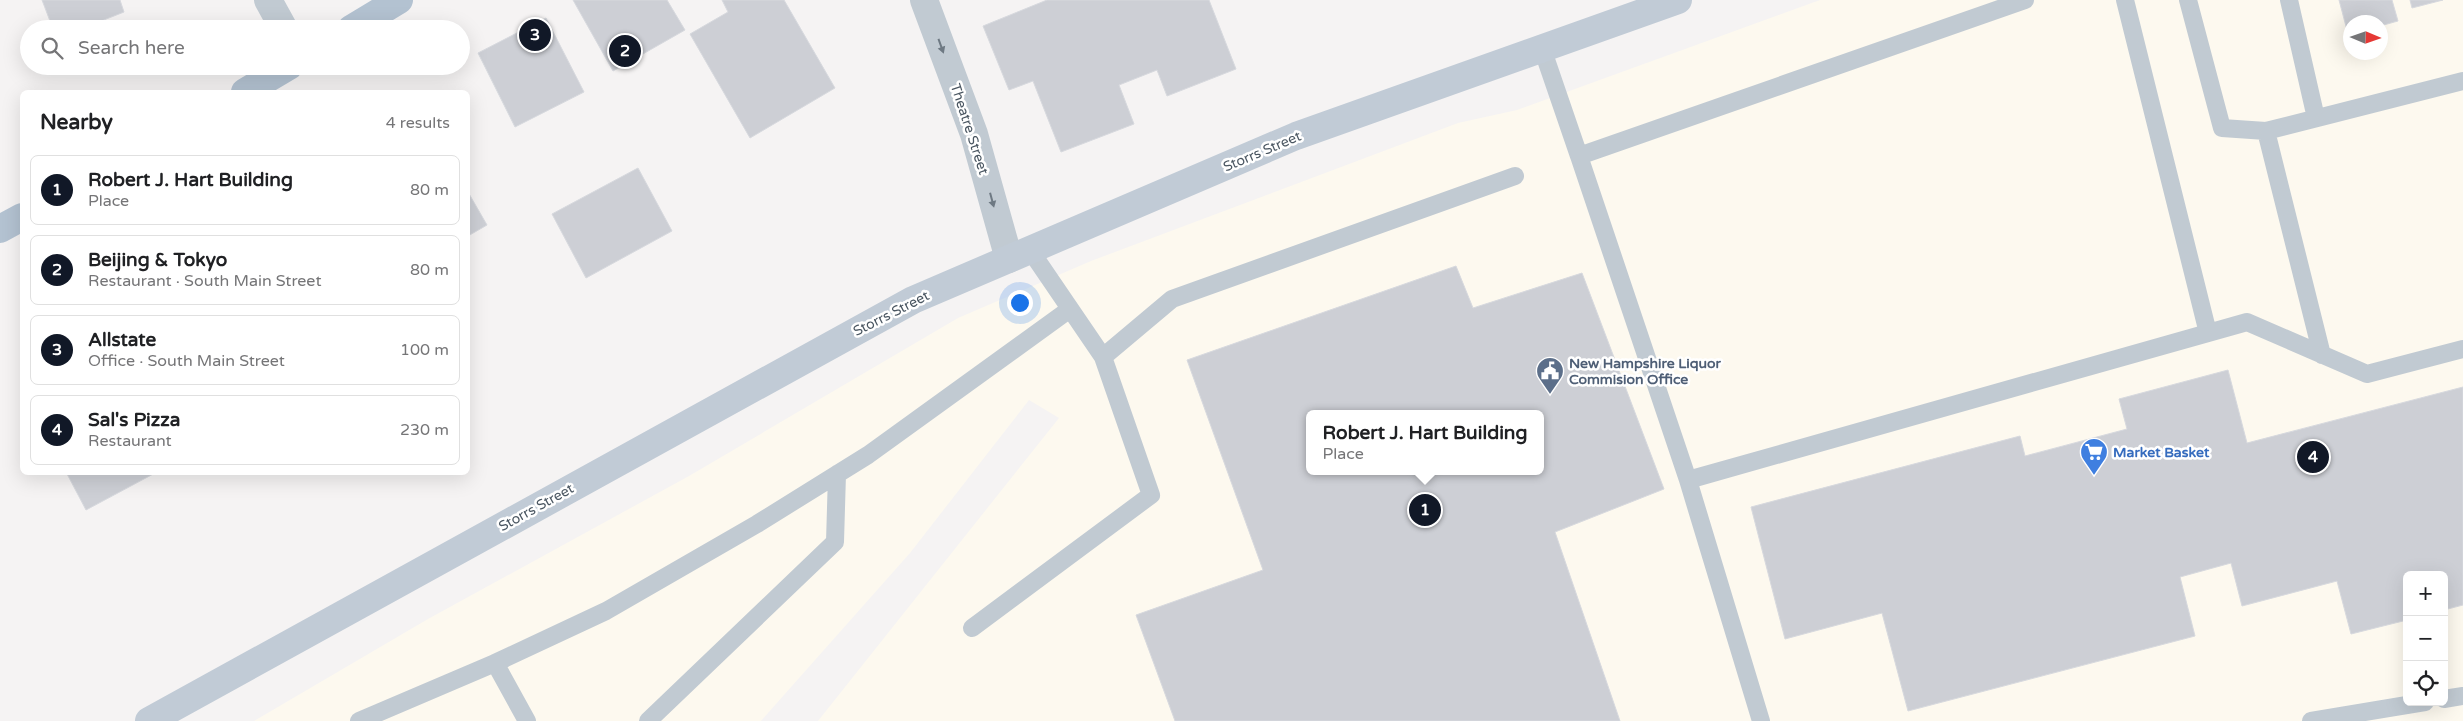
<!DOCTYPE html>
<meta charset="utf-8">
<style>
body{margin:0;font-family:"Varela Round",sans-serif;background:#f2f2f2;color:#202124}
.controls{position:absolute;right:15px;bottom:15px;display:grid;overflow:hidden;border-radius:8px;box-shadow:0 5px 20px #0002}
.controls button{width:45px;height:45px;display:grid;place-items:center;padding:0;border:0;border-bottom:1px solid #e0e0e0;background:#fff;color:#202124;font:25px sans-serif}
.compass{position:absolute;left:2343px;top:15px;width:45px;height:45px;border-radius:50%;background:#fff;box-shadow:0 5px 20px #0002;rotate:92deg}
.you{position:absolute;left:1019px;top:302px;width:18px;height:18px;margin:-12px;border:4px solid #fff;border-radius:50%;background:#1a73e8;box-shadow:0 0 0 8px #1a73e833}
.badge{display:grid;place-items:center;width:32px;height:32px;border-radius:50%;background:#111827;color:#fff;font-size:16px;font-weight:700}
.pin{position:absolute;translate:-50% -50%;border:2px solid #fff;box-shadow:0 1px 5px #0006}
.popup{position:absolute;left:1306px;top:410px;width:238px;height:65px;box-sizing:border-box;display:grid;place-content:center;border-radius:8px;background:#fff;filter:drop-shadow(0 1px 4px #0005);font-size:16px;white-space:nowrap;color:#757577}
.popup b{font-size:19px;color:#202124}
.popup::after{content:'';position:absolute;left:50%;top:100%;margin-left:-10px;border:10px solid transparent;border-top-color:#fff}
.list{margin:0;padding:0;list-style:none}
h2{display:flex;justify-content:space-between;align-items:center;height:65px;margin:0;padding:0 20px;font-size:21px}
h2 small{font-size:16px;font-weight:400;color:#757577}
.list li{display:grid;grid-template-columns:32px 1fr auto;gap:15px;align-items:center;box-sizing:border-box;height:70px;margin:0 10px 10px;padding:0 10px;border:1px solid #e0e0e0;border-radius:8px}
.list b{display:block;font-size:19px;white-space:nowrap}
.list p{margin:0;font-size:16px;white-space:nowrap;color:#757577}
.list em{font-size:16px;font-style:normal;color:#757577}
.icon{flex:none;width:28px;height:28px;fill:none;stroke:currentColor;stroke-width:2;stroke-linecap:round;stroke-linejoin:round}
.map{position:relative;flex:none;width:2463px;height:721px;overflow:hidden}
.search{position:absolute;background:#fff;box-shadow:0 5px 20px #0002;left:20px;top:20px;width:450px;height:55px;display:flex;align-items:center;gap:12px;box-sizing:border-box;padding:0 18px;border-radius:28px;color:#757577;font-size:19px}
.panel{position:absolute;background:#fff;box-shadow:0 5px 20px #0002;left:20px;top:90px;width:450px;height:385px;border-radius:8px}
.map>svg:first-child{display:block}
.commercial{fill:#fdf9ef;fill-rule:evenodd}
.building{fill:#cdcfd5;stroke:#d7d9de;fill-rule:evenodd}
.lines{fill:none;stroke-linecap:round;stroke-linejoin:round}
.lane{stroke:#c1cad2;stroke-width:18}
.street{stroke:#c1cad2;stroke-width:28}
.secondary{stroke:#c1cbd6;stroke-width:28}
.primary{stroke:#b3c2d1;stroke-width:28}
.oneway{fill:#6e7983}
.labels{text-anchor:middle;stroke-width:5;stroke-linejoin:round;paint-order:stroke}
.street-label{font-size:14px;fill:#4a5661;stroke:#fff}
.service-label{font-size:14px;font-weight:bold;fill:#4e5e75;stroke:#fff;text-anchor:start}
.shop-label{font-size:14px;font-weight:bold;fill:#366cbe;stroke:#fff;text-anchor:start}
</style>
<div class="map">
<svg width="2463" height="721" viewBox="0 0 2463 721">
<rect width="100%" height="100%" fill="#f5f3f3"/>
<!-- commercial -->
<path class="commercial" d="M1820 0H2463V721H818L1059 418 1029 400 910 553 761 721H254L428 619 689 476 958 318 1091 261 1458 123 1517 110ZM2350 22H2380V52H2350ZM1310 414H1540V471H1310ZM2407 575H2444V702H2407Z"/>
<!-- building -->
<path class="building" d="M42 0H120L124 12 81 29H53Z
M573 0H667L685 30 613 71Z
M722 0H784L835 88 750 138 690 34 728 12Z
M1047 0H1209L1236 69 1167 96 1157 70 1119 85 1134 124 1061 152 1033 81 1009 90 983 26Z
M2339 0H2392L2398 21 2380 26V22H2350V33L2348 34Z
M2410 0H2443L2412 8Z
M546 18 584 92 515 127 478 53Z
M638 168 672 231 586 278 552 214Z
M468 192 487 225 468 236Z
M1456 266 1473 308 1582 273 1664 489 1555 532 1620 721H1175L1136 615 1263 570 1187 360ZM1310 414H1540V471H1310Z
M2228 370 2247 443 2463 387V605L2444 610V575H2407V620L2351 634 2337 581 2242 606 2231 563 2180 577 2195 636 1908 711 1882 613 1785 639 1751 507 2020 436 2025 456 2127 429 2119 399Z
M66 472H157L86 510Z"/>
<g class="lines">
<!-- lane -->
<path class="lane" d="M2025 0 1579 156 1688 480 2247 322 2367 374 2463 349
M2125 0 2208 333
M2188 0 2222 128 2266 131 2463 81
M2289 0 2316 118
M1542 48 1579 156
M2266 131 2322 355
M1103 357 1172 299 1515 176
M1688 480 1761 721
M972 628 1151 495 1103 357 1030 250
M2444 699 2463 696
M359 721 495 663
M527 721 495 663 606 611 757 524 868 455 1070 309
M648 721 835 542 837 474
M2311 721 2425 702"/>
<!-- street -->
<path class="street" d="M268 0 284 29
M924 0 974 134 1009 259"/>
<!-- secondary -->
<path class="secondary" d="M149 721 913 300 1296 136 1678 0"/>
<!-- primary -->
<path class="primary" d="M351 29 399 0
M245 92 289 66
M0 229 22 217"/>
</g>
<!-- one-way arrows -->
<defs><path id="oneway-solid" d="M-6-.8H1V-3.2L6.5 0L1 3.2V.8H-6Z" transform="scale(1.25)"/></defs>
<g class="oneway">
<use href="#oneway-solid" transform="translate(941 46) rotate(70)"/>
<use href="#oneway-solid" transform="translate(992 200) rotate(75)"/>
</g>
<!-- icons -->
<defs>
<symbol id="civic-pin" viewBox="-11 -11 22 30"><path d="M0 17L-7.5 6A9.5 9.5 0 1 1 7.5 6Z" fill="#5c6f8a" stroke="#fff"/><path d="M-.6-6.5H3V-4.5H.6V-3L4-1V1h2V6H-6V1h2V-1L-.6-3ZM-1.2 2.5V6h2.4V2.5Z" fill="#fff"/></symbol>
<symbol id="supermarket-pin" viewBox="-11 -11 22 30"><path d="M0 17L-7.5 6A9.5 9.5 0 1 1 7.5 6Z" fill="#3f7fe0" stroke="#fff"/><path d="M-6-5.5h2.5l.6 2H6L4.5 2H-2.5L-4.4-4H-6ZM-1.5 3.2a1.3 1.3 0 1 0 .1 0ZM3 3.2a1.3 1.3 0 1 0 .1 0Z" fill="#fff"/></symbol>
</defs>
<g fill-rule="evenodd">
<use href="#civic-pin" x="1534" y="355" width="32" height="43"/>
<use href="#supermarket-pin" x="2078" y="436" width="32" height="43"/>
</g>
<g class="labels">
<!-- street labels -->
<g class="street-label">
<text transform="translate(970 129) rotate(72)" y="5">Theatre Street</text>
<text transform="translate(1262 151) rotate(-23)" y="5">Storrs Street</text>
<text transform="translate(891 313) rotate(-27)" y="5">Storrs Street</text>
<text transform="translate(536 507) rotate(-29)" y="5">Storrs Street</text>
</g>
<!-- service labels -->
<g class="service-label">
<text x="1569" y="368">New Hampshire Liquor<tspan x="1569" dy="16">Commision Office</tspan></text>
</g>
<!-- shop labels -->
<g class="shop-label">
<text x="2113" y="457">Market Basket</text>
</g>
</g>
</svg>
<div class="controls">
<button>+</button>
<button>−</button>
<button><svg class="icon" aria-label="locate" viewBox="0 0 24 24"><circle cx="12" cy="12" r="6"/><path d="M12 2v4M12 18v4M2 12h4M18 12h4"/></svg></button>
</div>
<svg class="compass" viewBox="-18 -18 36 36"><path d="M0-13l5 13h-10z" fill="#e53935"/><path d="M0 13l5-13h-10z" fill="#757577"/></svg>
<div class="you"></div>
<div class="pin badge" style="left:1425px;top:510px">1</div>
<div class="popup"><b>Robert J. Hart Building</b>Place</div>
<div class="pin badge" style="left:625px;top:51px">2</div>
<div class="pin badge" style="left:535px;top:35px">3</div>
<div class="pin badge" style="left:2313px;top:457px">4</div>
<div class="search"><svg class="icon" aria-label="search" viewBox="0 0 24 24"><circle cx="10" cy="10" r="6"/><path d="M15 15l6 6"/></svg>Search here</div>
<section class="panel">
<h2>Nearby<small>4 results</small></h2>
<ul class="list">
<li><span class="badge">1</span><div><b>Robert J. Hart Building</b><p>Place</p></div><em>80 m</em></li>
<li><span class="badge">2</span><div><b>Beijing &amp; Tokyo</b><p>Restaurant · South Main Street</p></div><em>80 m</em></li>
<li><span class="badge">3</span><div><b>Allstate</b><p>Office · South Main Street</p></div><em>100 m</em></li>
<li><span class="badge">4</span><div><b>Sal's Pizza</b><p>Restaurant</p></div><em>230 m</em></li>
</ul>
</section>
</div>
